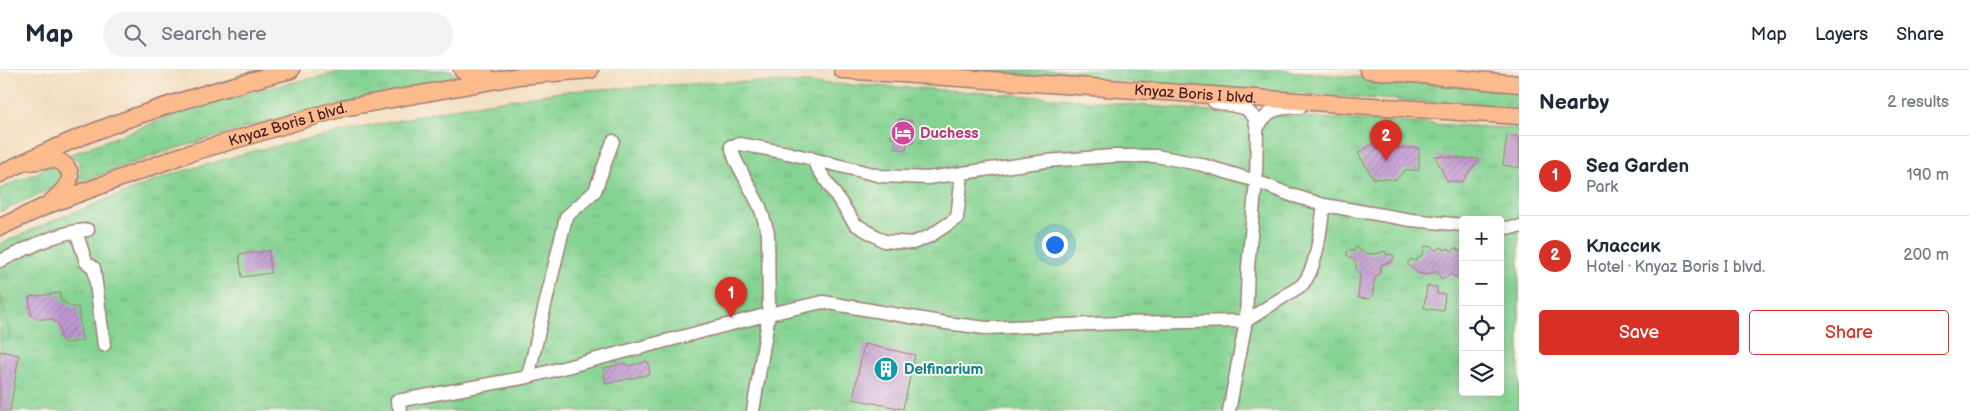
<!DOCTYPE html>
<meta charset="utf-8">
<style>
body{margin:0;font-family:"Balsamiq Sans",sans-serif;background:#f2f2f3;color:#1f2937}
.controls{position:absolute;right:15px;bottom:15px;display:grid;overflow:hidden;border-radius:5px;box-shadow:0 2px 12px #0003}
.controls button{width:45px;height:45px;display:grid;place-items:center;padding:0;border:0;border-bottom:1px solid #e0e1e3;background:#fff;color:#1f2937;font:25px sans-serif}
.you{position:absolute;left:1054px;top:174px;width:18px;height:18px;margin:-12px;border:4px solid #fff;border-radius:50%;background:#1a73e8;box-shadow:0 0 0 8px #1a73e833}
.badge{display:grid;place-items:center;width:32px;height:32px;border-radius:50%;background:#d93025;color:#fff;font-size:16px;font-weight:700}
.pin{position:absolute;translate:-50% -41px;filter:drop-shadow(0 1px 2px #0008)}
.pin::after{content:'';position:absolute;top:26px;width:18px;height:15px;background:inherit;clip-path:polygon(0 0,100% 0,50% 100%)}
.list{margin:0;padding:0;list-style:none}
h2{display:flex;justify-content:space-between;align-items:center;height:65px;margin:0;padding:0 20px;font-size:21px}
h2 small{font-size:16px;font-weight:400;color:#747a83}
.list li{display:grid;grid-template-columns:32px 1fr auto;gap:15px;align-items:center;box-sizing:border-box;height:80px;padding:0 20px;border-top:1px solid #e0e1e3}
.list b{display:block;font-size:19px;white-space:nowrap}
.list p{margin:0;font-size:16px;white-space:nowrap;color:#747a83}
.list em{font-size:16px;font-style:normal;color:#747a83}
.actions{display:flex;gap:10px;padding:15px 20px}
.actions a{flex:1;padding:11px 0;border:1px solid #d93025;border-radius:5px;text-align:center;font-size:18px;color:#d93025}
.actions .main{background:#d93025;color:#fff}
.icon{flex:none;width:28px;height:28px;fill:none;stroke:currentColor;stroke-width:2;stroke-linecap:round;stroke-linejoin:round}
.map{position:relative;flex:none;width:1519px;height:341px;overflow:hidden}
header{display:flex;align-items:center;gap:30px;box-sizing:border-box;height:70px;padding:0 25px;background:#fff;border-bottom:1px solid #e0e1e3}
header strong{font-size:24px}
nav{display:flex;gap:28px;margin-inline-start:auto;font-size:18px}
.search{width:350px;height:45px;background:#f2f2f3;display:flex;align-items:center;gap:12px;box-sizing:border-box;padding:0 18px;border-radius:28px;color:#747a83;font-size:19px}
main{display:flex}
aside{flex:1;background:#fff}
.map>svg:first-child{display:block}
.grass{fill:url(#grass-tufts);stroke:#68795f;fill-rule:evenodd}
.pitch{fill:#85d393;stroke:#68795f}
.building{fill:url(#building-hatch)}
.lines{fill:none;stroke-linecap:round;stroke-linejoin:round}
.minor-casing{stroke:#9e7e74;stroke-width:15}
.major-casing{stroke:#9e7e74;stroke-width:19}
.minor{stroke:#fff;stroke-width:12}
.major{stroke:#fbbb8d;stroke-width:16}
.labels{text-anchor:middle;stroke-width:4;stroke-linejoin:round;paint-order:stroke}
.street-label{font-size:15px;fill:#4a1f2b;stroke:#fbf7ec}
.hotel-label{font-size:15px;font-weight:bold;fill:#b23c85;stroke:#fbf7ec;text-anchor:start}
.culture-label{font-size:15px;font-weight:bold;fill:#0d838f;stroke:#fbf7ec;text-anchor:start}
</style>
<header>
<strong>Map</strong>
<div class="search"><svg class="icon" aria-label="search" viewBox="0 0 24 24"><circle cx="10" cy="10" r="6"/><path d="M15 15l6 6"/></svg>Search here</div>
<nav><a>Map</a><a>Layers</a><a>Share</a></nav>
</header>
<main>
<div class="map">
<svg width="1519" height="341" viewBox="0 0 1519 341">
<defs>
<pattern id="grass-tufts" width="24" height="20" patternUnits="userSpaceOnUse" patternTransform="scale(1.25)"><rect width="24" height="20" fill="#85d393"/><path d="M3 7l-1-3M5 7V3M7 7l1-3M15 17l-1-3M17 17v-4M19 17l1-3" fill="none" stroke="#74b57f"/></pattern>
<pattern id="building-hatch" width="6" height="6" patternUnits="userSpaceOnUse" patternTransform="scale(1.25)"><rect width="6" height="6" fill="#c097d1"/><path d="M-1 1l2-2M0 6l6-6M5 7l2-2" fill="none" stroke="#9e7baa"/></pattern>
</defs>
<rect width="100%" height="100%" fill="#fbf7ec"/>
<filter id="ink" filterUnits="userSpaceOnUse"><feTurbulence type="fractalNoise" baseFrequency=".02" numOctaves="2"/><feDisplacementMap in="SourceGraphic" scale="10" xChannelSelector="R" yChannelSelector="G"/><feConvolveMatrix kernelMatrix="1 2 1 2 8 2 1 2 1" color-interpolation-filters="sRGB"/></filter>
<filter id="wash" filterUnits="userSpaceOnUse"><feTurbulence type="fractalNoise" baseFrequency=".0096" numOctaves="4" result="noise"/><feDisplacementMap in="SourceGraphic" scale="20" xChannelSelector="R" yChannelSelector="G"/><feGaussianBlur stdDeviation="1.12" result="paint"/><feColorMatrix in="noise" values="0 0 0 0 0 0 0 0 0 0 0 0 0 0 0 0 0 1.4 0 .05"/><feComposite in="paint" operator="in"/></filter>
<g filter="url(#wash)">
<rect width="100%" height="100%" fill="#f2dcbd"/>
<!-- grass -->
<path class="grass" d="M350 0H451L455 7 462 11 297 43 177 78 120 97 77 114 81 102 79 91 69 85C122 65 174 44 228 29 268 17 309 9 350 0Z
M945 0H1279L1519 22V38Z
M726 12C879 12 1032 26 1184 39 1296 48 1408 52 1519 59V341H0V174L57 149 173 104 258 80 461 37 568 21ZM1463 150H1500V322H1463Z
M49 97 56 98 61 104 58 113 54 117 0 142V119Z"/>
<!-- pitch -->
<path class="pitch" d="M0 220 10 268 0 271Z"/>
<g id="blocks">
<!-- building -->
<path class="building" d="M899 49 912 51 911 58 915 59 913 73 908 72 906 80 894 78 896 69 891 68 894 54 897 55Z
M1507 65 1519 67V98L1503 95Z
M1374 73 1381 82H1390L1395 78H1419V100H1405L1396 110 1373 108 1358 83Z
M1435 86 1479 89 1462 112 1447 111Z
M1425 176 1432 177 1436 180 1442 177 1444 180 1449 178 1451 181 1457 178 1459 181 1463 180V207H1454L1452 204 1441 209 1437 201 1426 205 1418 203 1407 194 1411 189 1415 191 1423 184Z
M1356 177 1363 183 1376 184 1385 181 1387 185 1391 184 1394 186 1392 192 1382 194 1380 203 1375 207 1372 227 1370 229 1358 228 1360 206 1356 198V192L1347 185V182L1350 179 1354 182Z
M269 181 271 203 242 207 239 184Z
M1427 216 1437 217V224H1445L1443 241 1424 238Z
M60 223V229L71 237H78L82 271 66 273 61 270 59 255 52 249H39L31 246 29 227Z
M864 274 915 285 903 339 853 329Z
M0 281 19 285 10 341H0Z
M648 291 650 304 606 314 603 298 626 293 628 296Z"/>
</g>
</g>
<g filter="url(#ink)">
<use href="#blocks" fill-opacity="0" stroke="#9e7e74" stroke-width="1"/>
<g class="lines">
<defs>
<path id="minor" d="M1214 32 1245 38 1254 47 1257 59 1256 111 1248 197 1246 251 1229 341
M1257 59C1269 37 1277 39 1300 37
M811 88 855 154 884 171 913 173 930 166 957 148 962 104
M1500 158 1519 157
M76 161 86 192 94 198 104 275
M0 191C27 179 58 161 88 160
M528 307 769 244 823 232 946 253 986 258 1120 253 1246 251 1302 215C1318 197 1320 158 1324 135
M401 341 397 331 528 307 566 147 595 121 613 71
M753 341 769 244 768 163 760 137 735 89 731 76 740 74 788 83 881 106 928 108 1046 91 1113 86H1156L1199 94 1256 111 1288 124 1324 135 1411 150 1463 155"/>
<g id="major">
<path d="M462 0 472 5 488 7"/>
<path id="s1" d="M842 0 1519 46"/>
<path d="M1368 0 1519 14"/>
<path d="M31 92C39 91 48 89 55 90 61 91 65 94 68 99 76 112 59 124 51 132"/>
<path d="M0 104C93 56 191 26 291 0"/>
<path id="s2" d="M0 157 48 135 183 85 343 38 519 6 590 0"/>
</g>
</defs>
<!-- minor casing -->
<use href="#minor" class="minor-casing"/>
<!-- major casing -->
<use href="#major" class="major-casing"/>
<!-- minor -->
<use href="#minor" class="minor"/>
<!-- major -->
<use href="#major" class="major"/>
</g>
</g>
<!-- icons -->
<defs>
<symbol id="hotel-disc" viewBox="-11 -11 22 22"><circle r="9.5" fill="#d1479c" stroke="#fbf7ec"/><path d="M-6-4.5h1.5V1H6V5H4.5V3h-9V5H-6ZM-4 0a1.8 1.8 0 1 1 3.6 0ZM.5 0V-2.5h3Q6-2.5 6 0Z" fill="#fff"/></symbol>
<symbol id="building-disc" viewBox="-11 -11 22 22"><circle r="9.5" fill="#0f9aa8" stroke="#fbf7ec"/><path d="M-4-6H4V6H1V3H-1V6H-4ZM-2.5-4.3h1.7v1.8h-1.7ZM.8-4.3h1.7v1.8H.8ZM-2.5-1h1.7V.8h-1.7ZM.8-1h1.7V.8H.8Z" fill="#fff"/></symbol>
</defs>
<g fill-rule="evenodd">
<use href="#hotel-disc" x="889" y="49" width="28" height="28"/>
<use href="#building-disc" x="872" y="285" width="28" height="28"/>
</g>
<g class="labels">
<!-- street labels -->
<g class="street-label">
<text dy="5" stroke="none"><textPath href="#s1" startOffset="354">Knyaz Boris I blvd.</textPath></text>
<text dy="5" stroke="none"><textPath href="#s2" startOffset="306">Knyaz Boris I blvd.</textPath></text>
</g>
<!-- hotel labels -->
<g class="hotel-label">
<text x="920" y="68">Duchess</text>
</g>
<!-- culture labels -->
<g class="culture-label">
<text x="904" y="304">Delfinarium</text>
</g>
</g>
</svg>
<div class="controls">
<button>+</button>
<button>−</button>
<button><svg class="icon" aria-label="locate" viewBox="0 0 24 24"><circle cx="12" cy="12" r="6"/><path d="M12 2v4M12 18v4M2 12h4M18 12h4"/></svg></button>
<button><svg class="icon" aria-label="layers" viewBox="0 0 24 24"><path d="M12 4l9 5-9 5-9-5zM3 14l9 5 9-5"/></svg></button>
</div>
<div class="you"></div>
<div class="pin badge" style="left:731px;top:248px">1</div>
<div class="pin badge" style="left:1386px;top:91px">2</div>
</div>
<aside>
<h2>Nearby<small>2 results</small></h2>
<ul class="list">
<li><span class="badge">1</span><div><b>Sea Garden</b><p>Park</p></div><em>190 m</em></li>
<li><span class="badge">2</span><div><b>Классик</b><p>Hotel · Knyaz Boris I blvd.</p></div><em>200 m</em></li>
</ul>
<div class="actions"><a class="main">Save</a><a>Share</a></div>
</aside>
</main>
